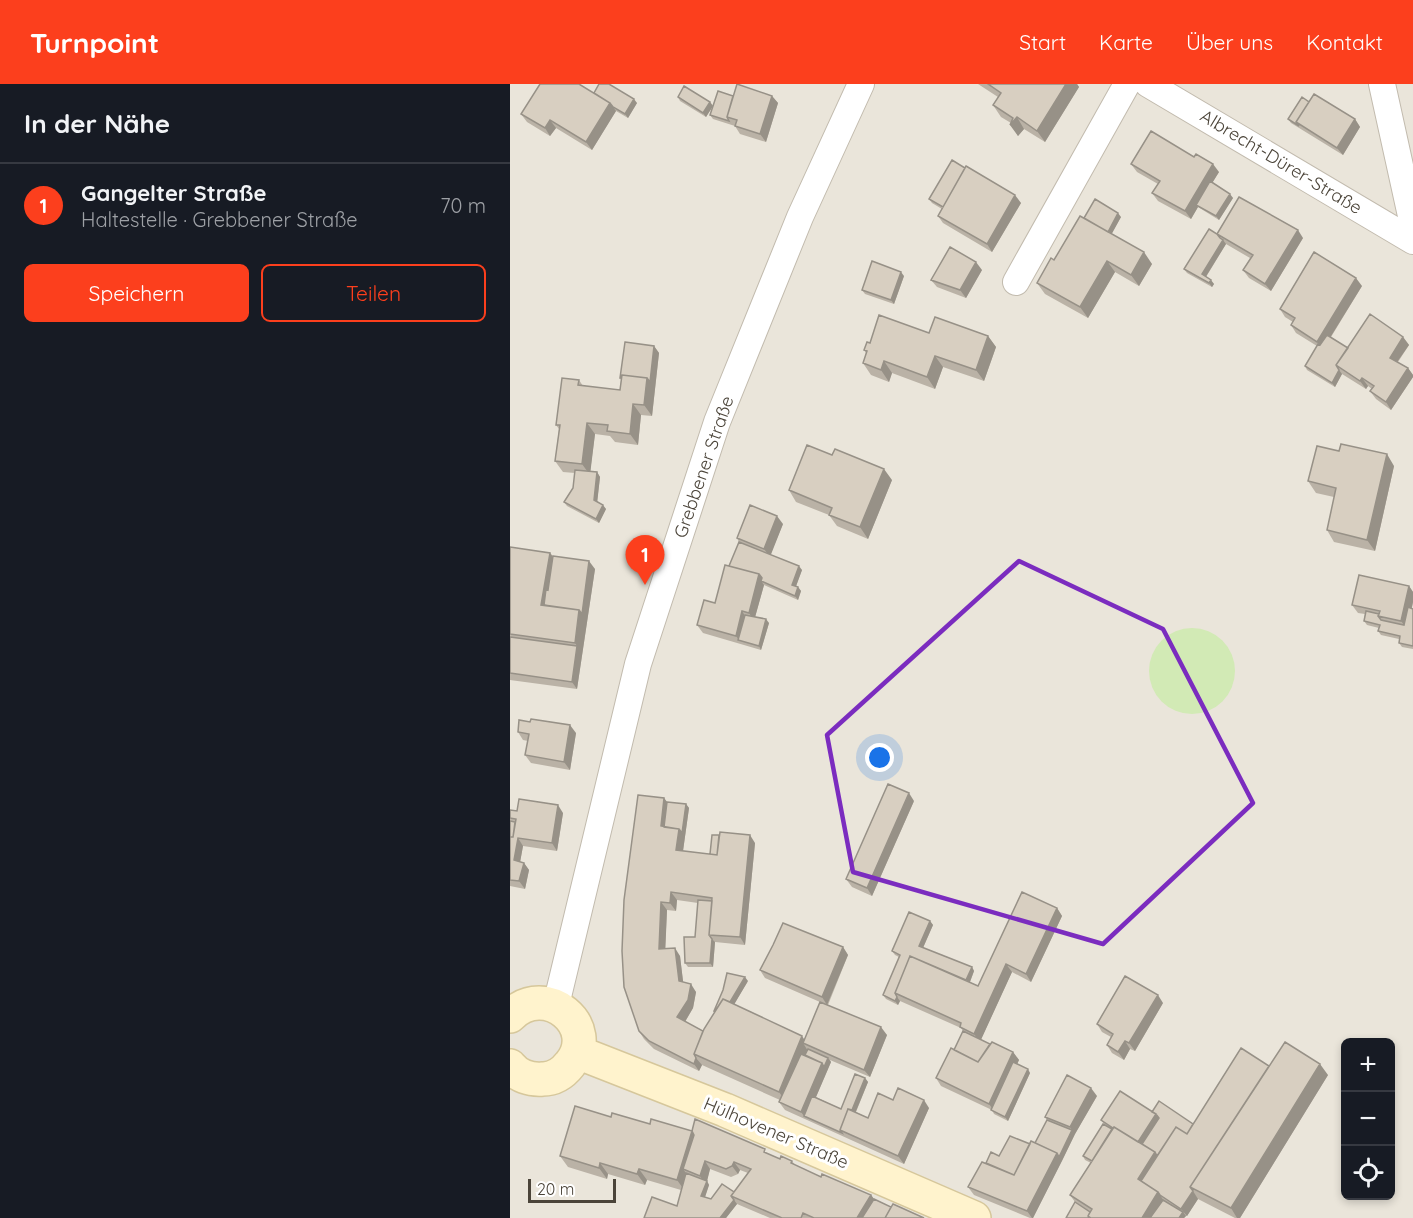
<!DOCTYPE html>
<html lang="de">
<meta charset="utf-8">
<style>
body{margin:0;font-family:Quicksand,sans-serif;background:#242831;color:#f1f3f6}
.controls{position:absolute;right:18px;bottom:18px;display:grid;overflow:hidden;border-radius:9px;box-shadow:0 3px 9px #0003}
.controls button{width:54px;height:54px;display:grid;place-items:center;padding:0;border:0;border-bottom:2px solid #363941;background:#171b24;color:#f1f3f6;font:30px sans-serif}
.scale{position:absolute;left:18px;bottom:15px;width:88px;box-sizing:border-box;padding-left:6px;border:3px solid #4b4439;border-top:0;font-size:16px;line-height:21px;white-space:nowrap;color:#4b4439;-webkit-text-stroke:4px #fff;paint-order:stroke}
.you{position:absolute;left:370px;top:674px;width:21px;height:21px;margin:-15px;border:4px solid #fff;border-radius:50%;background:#1a73e8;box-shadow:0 0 0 9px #1a73e833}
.badge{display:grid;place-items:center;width:39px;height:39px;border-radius:50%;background:#fc3f1d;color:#fff;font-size:20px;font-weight:700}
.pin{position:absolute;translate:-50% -50px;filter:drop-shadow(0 2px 3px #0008)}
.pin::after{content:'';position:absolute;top:32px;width:21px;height:18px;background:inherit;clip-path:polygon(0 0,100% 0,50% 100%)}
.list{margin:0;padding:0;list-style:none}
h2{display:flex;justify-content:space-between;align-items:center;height:78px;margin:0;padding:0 24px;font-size:26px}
h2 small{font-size:20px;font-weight:400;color:#9ea1a6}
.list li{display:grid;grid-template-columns:39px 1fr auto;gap:18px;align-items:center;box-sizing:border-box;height:84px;padding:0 24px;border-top:2px solid #363941}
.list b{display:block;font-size:22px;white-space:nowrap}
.list p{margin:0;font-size:20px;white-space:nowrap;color:#9ea1a6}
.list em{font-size:20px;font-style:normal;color:#9ea1a6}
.actions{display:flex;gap:12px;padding:18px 24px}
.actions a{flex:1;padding:14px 0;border:2px solid #fc3f1d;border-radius:9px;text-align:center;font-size:21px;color:#fc3f1d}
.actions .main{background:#fc3f1d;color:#fff}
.icon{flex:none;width:33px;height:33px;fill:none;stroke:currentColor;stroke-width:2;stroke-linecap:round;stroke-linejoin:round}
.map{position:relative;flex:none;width:903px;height:1134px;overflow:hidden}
header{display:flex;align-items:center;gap:36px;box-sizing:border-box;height:84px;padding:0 30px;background:#fc3f1d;color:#fff}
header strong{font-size:28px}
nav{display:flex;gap:33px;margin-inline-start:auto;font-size:21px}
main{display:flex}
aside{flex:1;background:#171b24}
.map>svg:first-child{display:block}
.residential{fill:#eae5da;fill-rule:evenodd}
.green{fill:#d2eab5}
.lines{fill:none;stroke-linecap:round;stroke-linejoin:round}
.minor-casing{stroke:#c2bbae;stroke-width:28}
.secondary-casing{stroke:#d6c79b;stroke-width:36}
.minor{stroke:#fff;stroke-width:26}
.secondary{stroke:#fff3cd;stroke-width:33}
.wall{fill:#bab2a6;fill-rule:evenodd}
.shaded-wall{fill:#979187}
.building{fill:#d8cfc1;stroke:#979187;stroke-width:1.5}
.marked{fill:none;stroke:#7b2cbf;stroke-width:4.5;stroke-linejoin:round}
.labels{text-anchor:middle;stroke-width:6;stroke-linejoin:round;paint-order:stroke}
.street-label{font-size:18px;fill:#4b4439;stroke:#fff}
</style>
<header>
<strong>Turnpoint</strong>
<nav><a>Start</a><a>Karte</a><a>Über uns</a><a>Kontakt</a></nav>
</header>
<main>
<aside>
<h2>In der Nähe<small></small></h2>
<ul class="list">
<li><span class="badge">1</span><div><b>Gangelter Straße</b><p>Haltestelle · Grebbener Straße</p></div><em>70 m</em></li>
</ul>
<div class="actions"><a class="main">Speichern</a><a>Teilen</a></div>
</aside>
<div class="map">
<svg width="903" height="1134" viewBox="0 0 903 1134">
<rect width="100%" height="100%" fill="#f6f3ec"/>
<!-- residential -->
<path class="residential" d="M0 0H903V125L896 127 903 172V1134H0ZM836 958H880V1112H836Z"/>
<!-- green -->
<path class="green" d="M639 587a43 43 0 1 1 86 0a43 43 0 1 1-86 0Z"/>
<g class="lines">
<defs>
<path id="minor" d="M638 0 903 157
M872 0 903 141
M506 198 617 0
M46 921 128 580 207 338 290 133 351 0"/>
<path id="secondary" d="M0 932C36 896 91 943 60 980 53 989 44 995 33 995 20 996 8 992 0 982
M67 968 215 1026 464 1134"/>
</defs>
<!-- minor casing -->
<use href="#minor" class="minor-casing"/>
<!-- secondary casing -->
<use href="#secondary" class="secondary-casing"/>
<!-- minor -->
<use href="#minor" class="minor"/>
<!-- secondary -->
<use href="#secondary" class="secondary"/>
</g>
<!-- wall -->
<path class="wall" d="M468 0H567L569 3 535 58 514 45 508 52 501 39 491 33 483 21 488 13Z
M84 9 127 19 118 34 106 27 82 66 46 44 40 52 17 38 11 30Z
M223 12H262L268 19 256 58 230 50 225 42 203 35 200 31Z
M168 13 200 18 203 22 196 33 170 17Z
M799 18 845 35 850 43 833 71 781 39 778 35Z
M621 80 709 88 702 99 723 114 709 136 688 123 681 135 648 117 642 109 648 100 627 88Z
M455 84 511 119 482 168 433 139 428 132 432 125 422 119 419 115Z
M611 133 601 150 642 180 629 202 605 188 578 234 535 210 527 199 574 134Z
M707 150 793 154 761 207 739 194 733 186 740 174 716 160 696 193 704 200 702 203 677 189 674 185Z
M472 186 456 214 427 203 421 196Z
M394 192 384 220 355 210 352 206Z
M852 202 821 253 838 264 893 253 899 261 888 278 898 284 903 291V293L881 326 866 315 860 307 862 305 858 302 856 305 832 290 825 303 797 286 795 282 807 262 786 249 781 241 783 238 775 233 770 225Z
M419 249 478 252 486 263 474 297 433 283 425 305 382 289 379 298 361 291 353 279 356 269 354 266 360 259Z
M144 262 149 269 142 332 131 331 128 361 105 358 100 352 85 350 80 388H87L90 393 87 418 96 425 89 439 57 422 54 418 63 404 65 389 53 388 45 377 49 345 46 341 69 296 73 302 110 306 111 296 110 294Z
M884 382 865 467 824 458 817 446 824 413 806 409 798 397Z
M382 396 358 455 327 442 319 431 286 418 279 406Z
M273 440 260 471 292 486 286 502 288 503 291 507 288 516 254 501 245 533 259 539 251 566 193 549 187 541 205 519 229 458 227 454Z
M0 463 40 469 43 472 85 485 67 605 0 596Z
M899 502 903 508V518L902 524 903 525V565L892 563 889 559V555L871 551 868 547 869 544 857 541 854 537 855 530 848 529 842 521Z
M8 648 66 649 60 686 21 679 15 671 18 657 13 656Z
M154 714 157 718 176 720 179 724 173 767 200 770 245 759 235 861 205 858 203 883H178L175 879 185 853 188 819 167 816 166 827 157 826 155 865 170 872 173 898 186 908 183 924 175 938 193 947 238 897 224 920 294 956 310 918 255 894 250 886 333 863 338 871 318 921 377 951 360 993 320 976 321 978 306 1013 331 1025 355 994 358 998 346 1028 358 1034 383 1016 419 1024 394 1080 275 1026 269 1018 270 1016 192 981 189 987 144 965 134 955 129 947Z
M404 717 362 812 342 803 336 795Z
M0 726 53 729 47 767 13 762 10 778 14 779 19 786 15 805 0 802Z
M547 824 552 832 521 898 502 888 471 955 480 960 503 968 509 976 507 980 520 989 498 1037 484 1030 482 1026 431 1002 426 994 444 966 453 947 451 944 390 917 388 921 376 915 373 911 389 873 385 871 382 867 420 837 423 841 413 864 462 883 464 887 460 898 468 902Z
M653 919 625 967 620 965 614 976 602 969 597 961 601 953 592 948 587 940Z
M759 982 818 991 730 1134H725L688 1115 677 1132H676L674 1134H556L565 1118 560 1111 581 1079 575 1076 573 1072 594 1040 591 1036 642 1028 683 1040Z
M587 1012 565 1050 523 1134H520L464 1111 458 1103 476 1079 489 1072 525 1059 537 1036 535 1033Z
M101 1033 140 1040 259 1071 270 1075 282 1077 285 1081 311 1093 361 1111 364 1115 381 1123 414 1134H260L227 1120 216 1134H134L167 1122 171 1106 137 1096 135 1101 98 1090 97 1095 58 1083 50 1072ZM200 1085 221 1093 228 1090 230 1086 238 1089 224 1108 201 1115 195 1113 199 1101 197 1097Z"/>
<!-- shaded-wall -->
<path class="shaded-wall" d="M556 0H567L569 3 535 58 527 47Z
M262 12 268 19 256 58 250 50Z
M124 15 127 19 118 34 115 30Z
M200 18 203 22 196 33 193 29Z
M100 19 106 27 82 66 76 58Z
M507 33 514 45 508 52 500 41Z
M845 35 850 43 833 71 827 64Z
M40 36 46 44 40 52 35 44Z
M703 80 709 88 688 122 686 121 688 123 681 135 675 127Z
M720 110 723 114 709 136 706 132Z
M505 111 511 119 482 168 477 160Z
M608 129 611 133 599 155 596 151Z
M788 146 793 154 761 207 755 200Z
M713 156 716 160 695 194 692 190Z
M634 168 642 180 629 202 621 191Z
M597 177 605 188 578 234 570 223Z
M466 178 472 186 456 214 450 206Z
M391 188 394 192 384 220 381 216Z
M846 194 852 202 813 265 807 258Z
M701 196 704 200 702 203 699 199Z
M478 252 486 263 474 297 466 286Z
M893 253 899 261 885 281 880 274Z
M144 262 149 269 142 332 134 321 137 294Z
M425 272 433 283 425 305 417 293Z
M374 277 382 289 379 298 371 286Z
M898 284 903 291V293L881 326 876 318Z
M829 286 832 290 825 303 822 299Z
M852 294 858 302 856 305 850 297Z
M123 320 131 331 128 361 120 350Z
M77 339 85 350 80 391 72 380Z
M877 370 884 382 865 467 857 456Z
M374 385 382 396 358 455 350 443Z
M87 388 90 393 87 420 84 416Z
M93 421 96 425 89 439 86 435Z
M267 432 273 440 260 473 254 465Z
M40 469 48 480 40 525 31 521Z
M79 477 85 485 67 605 62 598 67 562 65 559 69 526Z
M289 482 292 486 285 505 282 501Z
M249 490 255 498 251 497 254 501 244 537 239 529Z
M899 502 903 508V518L897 545 891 537Z
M288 503 291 507 288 516 285 512Z
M232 527 237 535 229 556 226 552Z
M256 535 259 539 251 566 249 562Z
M60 641 66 649 60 686 54 678Z
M399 709 404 717 362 812 357 804Z
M154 714 160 722 154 746 151 742Z
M176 720 179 724 172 774 166 766 169 745Z
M48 721 53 729 47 767 42 759Z
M240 751 245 759 235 861 230 853Z
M8 754 13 762 9 784 4 776Z
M14 779 19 786 15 805 9 797Z
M161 808 167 816 166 827 160 819Z
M151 818 157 826 155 873 149 865Z
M547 824 552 832 521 898 516 890Z
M420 837 423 841 412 866 409 862Z
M202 855 205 858 203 883 200 879Z
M333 863 338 871 317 921 312 913Z
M165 864 170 872 174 905 169 897Z
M496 880 502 888 470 958 464 950Z
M462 883 464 887 458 903 455 899Z
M235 893 238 897 215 936 212 932Z
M181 900 186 908 183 924 173 941 167 933Z
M648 911 653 919 625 967 619 959Z
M387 913 390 917 388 921 385 917Z
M371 943 377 951 360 993 354 986Z
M292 952 298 961 293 959 298 967 277 1019 269 1008Z
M615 957 620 965 614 976 608 968Z
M503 968 509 976 485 1028 479 1020Z
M186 974 192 981 189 987 184 980Z
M318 974 321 978 297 1034 294 1032 291 1028 312 979Z
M810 980 818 991 730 1134H727L721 1124Z
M518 985 520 989 498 1037 495 1033Z
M355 994 358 998 337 1049 333 1047Z
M581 1004 587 1012 565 1050 552 1077 523 1134H522L517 1127 547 1069 562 1046 560 1043Z
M414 1016 419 1024 394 1080 388 1072Z
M646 1030 651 1038 634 1066 627 1059Z
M182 1047 189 1058 173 1085 179 1093 175 1107 167 1096Z
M645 1068 650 1076 631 1098 628 1095Z
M195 1077 200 1085 197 1097 199 1101 194 1116 191 1112 195 1100 190 1092Z
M224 1078 230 1086 228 1090 222 1082Z
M90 1079 98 1090 97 1095 89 1084Z
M129 1085 137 1096 135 1101 127 1090Z
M683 1107 688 1115 677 1132 671 1125Z
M648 1108 656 1120 647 1134H632Z
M361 1111 367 1119 357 1134H347Z
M224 1116 227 1120 216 1134H210Z
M673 1128 676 1132 674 1134H669Z"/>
<!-- building -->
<path class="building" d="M30 0H69L100 19 76 58 40 36 35 44 11 30Z
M89 0H99L124 15 115 30 103 23 100 19 84 9Z
M227 0 262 12 250 50 225 42 227 36 217 33Z
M478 0H556L527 47 507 33 500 41 503 34 483 21 491 9Z
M174 2 200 18 193 29 168 13Z
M208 7 223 12 217 33 219 37 200 31Z
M804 10 845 35 827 64 786 38Z
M792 13 799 18 786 38 789 42 778 35Z
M641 47 684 73 686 70 703 80 675 127 642 109 650 97 621 80Z
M442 76 455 84 433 123 419 115Z
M456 82 505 111 477 160 428 132Z
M700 97 720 110 706 132 686 121Z
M729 113 788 146 755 200 733 186 743 171 707 150Z
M585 115 608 129 598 148 574 134Z
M570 132 634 168 621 191 597 177 570 223 527 199 541 174 544 176Z
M699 145 707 150 710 154 713 156 692 190 701 196 699 199 674 185Z
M440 163 466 178 450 206 421 196Z
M804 168 846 194 807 258 781 241 785 234 770 225Z
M362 177 391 188 381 216 352 206Z
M860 230 893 253 880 274 898 284 876 318 860 307 864 302 852 294 850 297 826 281Z
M369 231 419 249 425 233 478 252 466 286 425 272 417 293 374 277 371 286 353 279 357 267 354 266 357 258 360 259Z
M817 251 838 264 826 281 829 286 822 299 795 282 808 260 810 261Z
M115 258 144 262 140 298 137 294 112 291 111 294H110Z
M112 291 137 294 134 321 123 320 120 350 97 347 98 341 77 339 72 380 45 377 50 341H46L52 294 69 296 68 301 110 306Z
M831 360 877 370 857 456 817 446 826 404 798 397 807 362 829 367Z
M297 361 322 371 325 365 374 385 350 443 319 431 322 424 279 406Z
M65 386 87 388 84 416 93 421 86 435 54 418 63 404Z
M240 421 267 432 254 465 227 454Z
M229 458 289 482 282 501 288 503 285 512 251 497 252 494 249 490 219 482Z
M0 463 40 469 31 521 69 526 65 559 0 550Z
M43 472 79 477 72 530 69 526 34 521 36 505 38 506Z
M215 481 249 490 239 529 232 527 226 552 187 541 194 516 205 519Z
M849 491 899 502 891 537 868 532 870 527 842 521Z
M898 523 903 525V562L889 559 890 552 868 547 870 541 854 537 856 527 869 530 868 532 871 536 894 541Z
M235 531 256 535 249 562 228 556Z
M0 553 67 562 62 598 0 589Z
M21 635 60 641 54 678 15 671 19 650 8 648 9 636 20 638Z
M378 700 399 709 357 804 336 795Z
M128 711 154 714 151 742 169 745 166 766 207 771 210 748 240 751 230 853 199 851 202 814 161 808 160 819 151 818 149 865 165 864 169 897 181 900 178 916 167 933 193 947 184 970 186 974 184 980 139 957 129 947 114 903 112 867 114 816Z
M9 715 48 721 42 759 8 754 4 776 14 779 9 797 0 796V753H3L6 735 0 734V726L7 727Z
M157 718 176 720 172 749 169 745 154 743Z
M0 737 5 738 3 753H0Z
M202 751H209L207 771 200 770Z
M512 808 547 824 516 890 496 880 464 950 450 943 451 939 385 909 400 872 468 902Z
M188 816 202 817 199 851 202 855 200 879H175L174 853H185Z
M399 828 420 837 409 862 462 883 456 896 400 872 385 909 387 913 385 917 373 911 390 871 382 867Z
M273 839 333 863 312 913 250 886 263 861Z
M217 889 235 893 220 918 213 915 205 927H204L213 906Z
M615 892 648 911 619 959 615 957 608 968 597 961 603 950 587 940Z
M213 915 292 952 269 1008 184 970 194 945Z
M310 918 371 943 354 986 293 959Z
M453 947 480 960 468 978 444 966Z
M482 958 503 968 479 1020 426 994 441 964 468 978Z
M775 958 810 980 721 1124 680 1103Z
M731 964 759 982 680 1103 683 1107 671 1125 650 1111 648 1108 631 1097 666 1043 677 1050Z
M298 965 318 974 314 983 312 979 295 971Z
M291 970 312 979 291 1028 269 1018Z
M503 978 518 985 495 1033 481 1026Z
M345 990 355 994 342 1026 338 1025 330 1046 332 1049 294 1032 302 1012 331 1025Z
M557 991 581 1004 560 1043 535 1033Z
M388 1004 414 1016 388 1072 330 1046 338 1025 358 1034 368 1009 383 1016Z
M610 1007 646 1030 628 1058 604 1043 603 1044 591 1036Z
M649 1017 683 1040 677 1050 666 1043 647 1072 645 1068 632 1060 649 1034 646 1030 642 1028Z
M65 1022 101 1033 102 1029 140 1040 141 1035 182 1047 167 1096 129 1085 127 1090 90 1079 89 1084 50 1072Z
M185 1035 255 1065 254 1068 270 1075 271 1072 282 1077 281 1079 311 1093 312 1090 361 1111 347 1134H304L293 1129 291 1134H272L221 1112 241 1085 224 1078 222 1082 216 1085 195 1077 190 1092 173 1085 184 1051 182 1047Z
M537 1036 562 1046 549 1073 547 1069 525 1059Z
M593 1040 602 1045 582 1077 573 1072Z
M604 1043 645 1068 628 1095 648 1108 632 1134H581L578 1132 582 1125 560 1111Z
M500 1052 520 1060 504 1091 476 1079 481 1068 489 1072Z
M521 1057 547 1069 517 1127 458 1103 472 1078 504 1091Z
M176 1089 197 1097 191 1112 201 1115 212 1100 224 1108 221 1112 224 1116 210 1134H134L142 1113 167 1122Z
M364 1115 381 1123 375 1134H352Z
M653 1116 673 1128 669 1134H640Z
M565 1118 580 1128 578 1132 579 1134H556Z
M383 1120 414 1134H375Z"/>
<!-- marked area -->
<path class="marked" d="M509 477 653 545 743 719 593 860 343 788 317 651Z"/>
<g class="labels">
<!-- street labels -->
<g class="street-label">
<text transform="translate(771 78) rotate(31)" y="6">Albrecht-Dürer-Straße</text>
<text transform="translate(194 383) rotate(-71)" y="6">Grebbener Straße</text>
<text transform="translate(266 1049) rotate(23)" y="6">Hülhovener Straße</text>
</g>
</g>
</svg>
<div class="controls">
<button>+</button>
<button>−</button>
<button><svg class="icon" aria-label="locate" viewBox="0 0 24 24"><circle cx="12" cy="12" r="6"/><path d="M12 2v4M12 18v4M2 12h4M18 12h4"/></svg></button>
</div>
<div class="scale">20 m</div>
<div class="you"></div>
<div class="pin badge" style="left:135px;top:501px">1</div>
</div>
</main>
